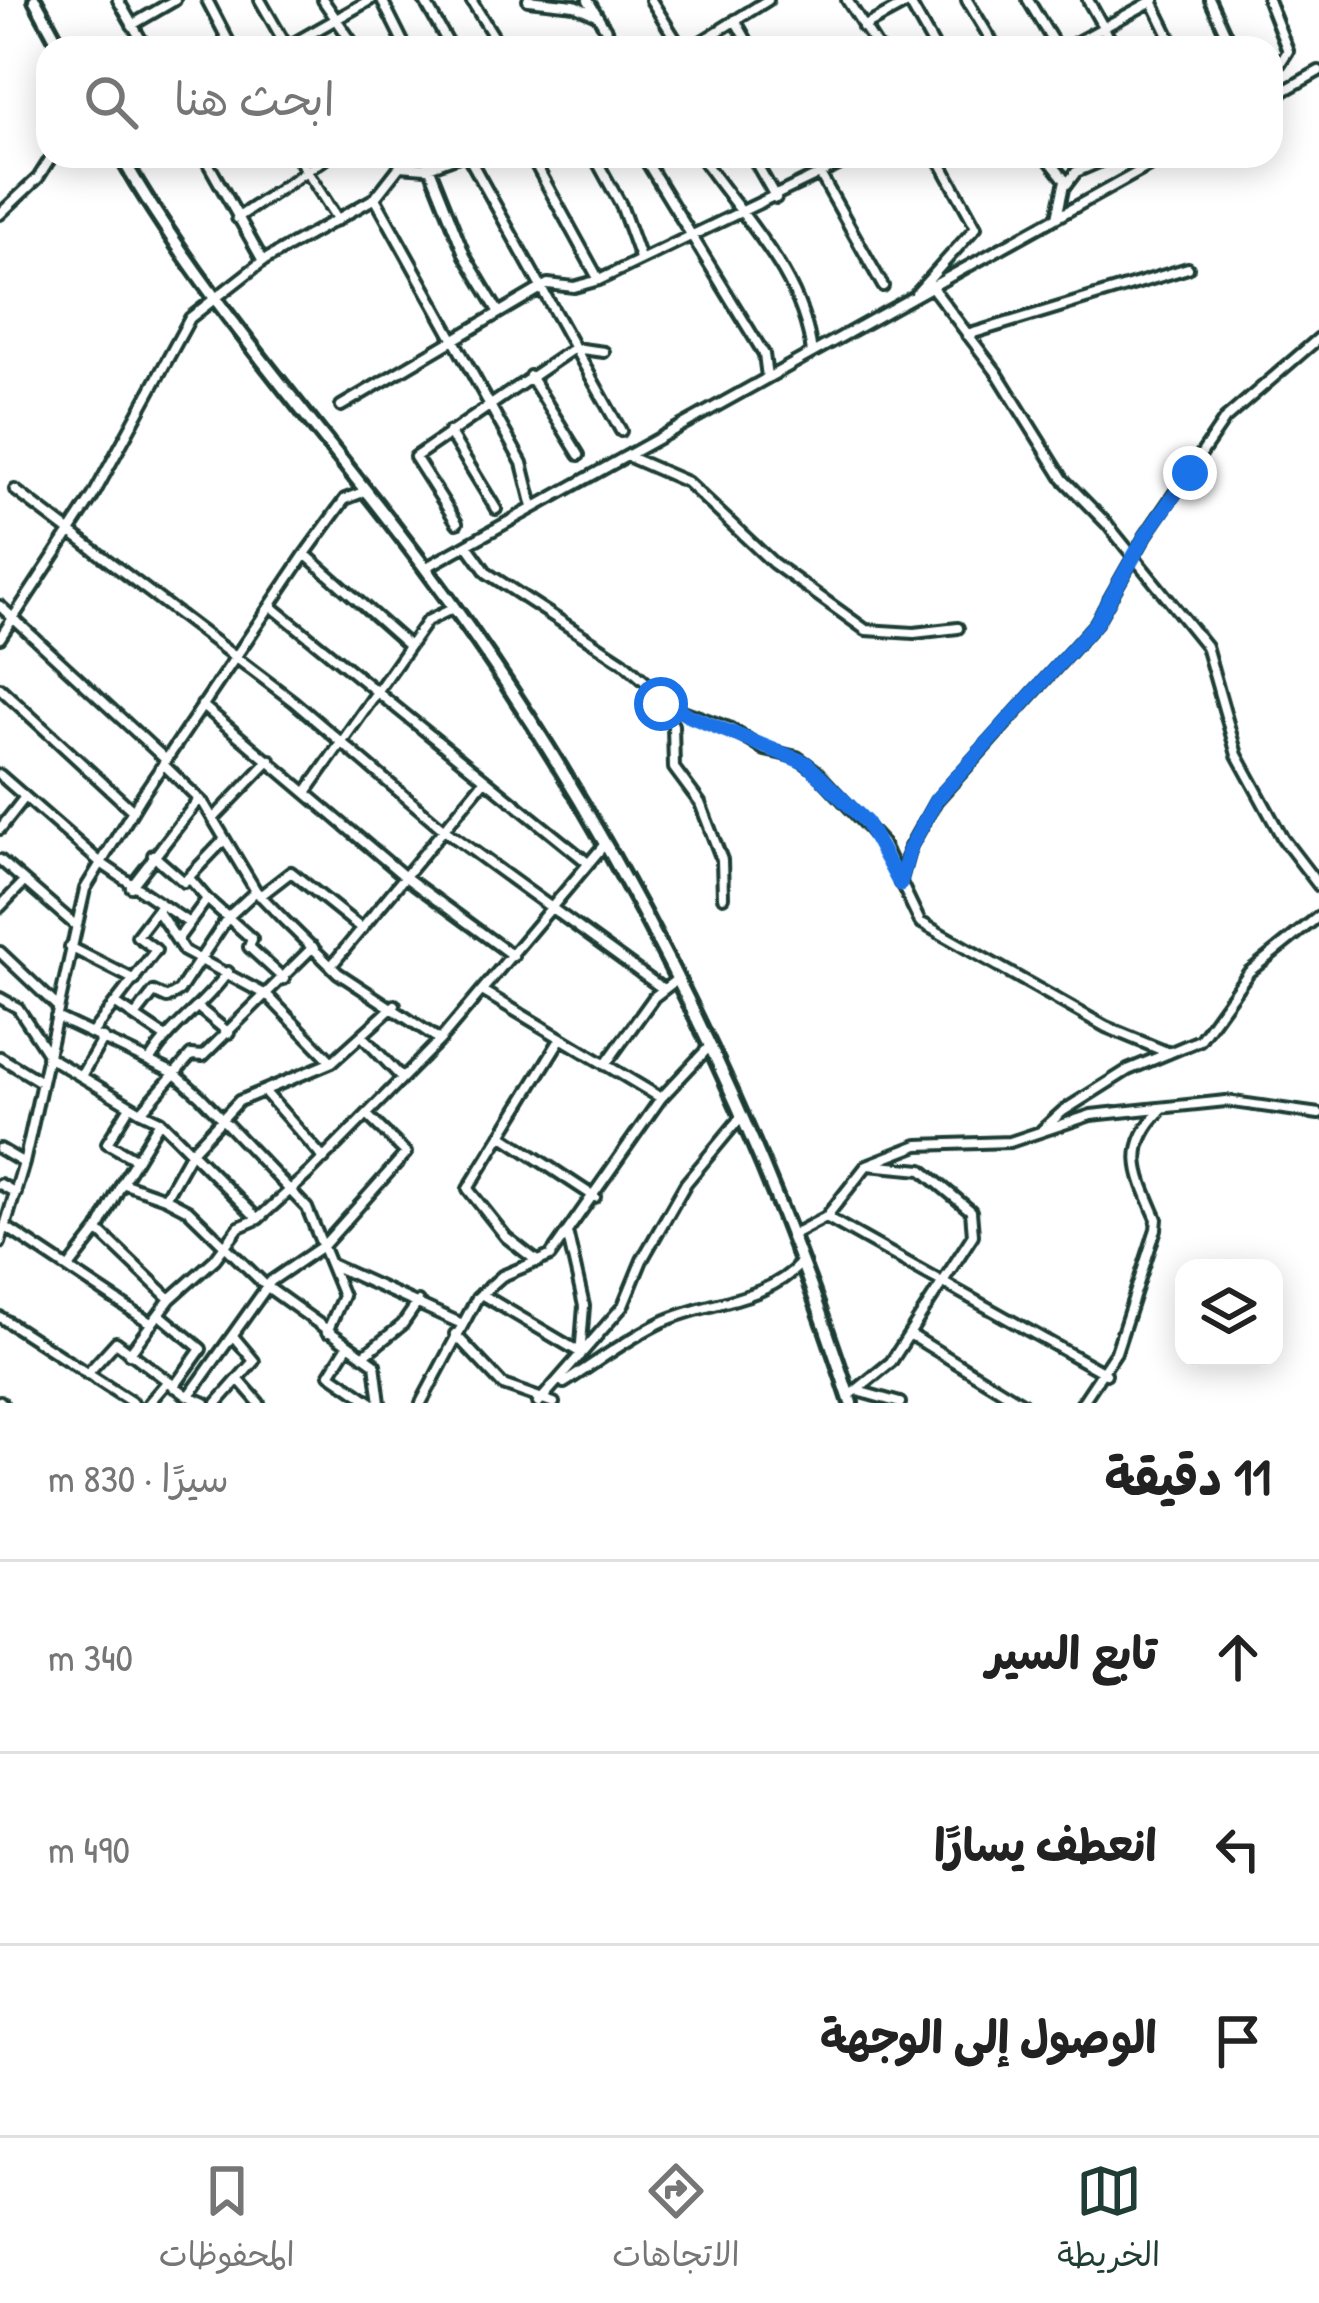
<!DOCTYPE html>
<html lang="ar">
<meta charset="utf-8">
<style>
body{margin:0;font-family:"Patrick Hand","Playpen Sans Arabic",sans-serif;background:#f6f6f6;color:#222;direction:rtl}
.controls{position:absolute;right:36px;bottom:36px;display:grid;overflow:hidden;border-radius:24px;box-shadow:0 6px 30px #0003}
.controls button{width:108px;height:108px;display:grid;place-items:center;padding:0;border:0;border-bottom:3px solid #e0e0e0;background:#fff;color:#222;font:60px sans-serif}
.stop{position:absolute;width:36px;height:36px;margin:-27px;border:9px solid #1a73e8;border-radius:50%;background:#fff}
.stop.end{background:#1a73e8;border-color:#fff;box-shadow:0 3px 12px #0008}
.list{margin:0;padding:0;list-style:none}
h2{display:flex;justify-content:space-between;align-items:center;height:156px;margin:0;padding:0 48px;font-size:51px}
h2 small{font-size:39px;font-weight:400;color:#767676}
.list li{display:grid;grid-template-columns:78px 1fr auto;gap:36px;align-items:center;box-sizing:border-box;height:192px;padding:0 48px;border-top:3px solid #e0e0e0}
.list b{display:block;font-size:45px;white-space:nowrap}
.list em{font-size:39px;font-style:normal;color:#767676}
.icon{flex:none;width:66px;height:66px;fill:none;stroke:currentColor;stroke-width:2;stroke-linecap:round;stroke-linejoin:round}
.map{position:relative;flex:none;width:1319px;height:1403px;overflow:hidden;direction:ltr}
.search{position:absolute;background:#fff;box-shadow:0 6px 30px #0003;left:36px;right:36px;top:36px;height:132px;display:flex;align-items:center;gap:30px;box-sizing:border-box;padding:0 42px;border-radius:36px;color:#767676;font-size:45px}
.sheet{height:732px;background:#fff}
nav{display:flex;justify-content:space-around;align-items:center;box-sizing:border-box;height:168px;border-top:3px solid #e0e0e0;background:#fff;font-size:33px;color:#767676}
nav a{display:grid;justify-items:center;gap:6px}
nav .on{color:#1f3d34}
.map>svg:first-child{display:block}
.lines{fill:none;stroke-linecap:round;stroke-linejoin:round}
.street-casing{stroke:#1f3d34;stroke-width:16}
.secondary-casing{stroke:#1f3d34;stroke-width:20}
.street{stroke:#fff;stroke-width:8}
.secondary{stroke:#fff;stroke-width:10}
.route{stroke:#1a73e8;stroke-width:15}
</style>
<div class="map">
<svg width="1319" height="1403" viewBox="0 0 1319 1403">
<rect width="100%" height="100%" fill="#fff"/>
<filter id="ink" filterUnits="userSpaceOnUse"><feTurbulence type="fractalNoise" baseFrequency=".00833" numOctaves="2"/><feDisplacementMap in="SourceGraphic" scale="24" xChannelSelector="R" yChannelSelector="G"/><feConvolveMatrix kernelMatrix="1 2 1 2 8 2 1 2 1" color-interpolation-filters="sRGB"/></filter>
<g filter="url(#ink)">
<g class="lines">
<defs>
<path id="street" d="M118 0 146 48
M207 0 232 48
M260 0 287 47
M323 0 356 48
M382 0 406 48
M424 0 451 48
M471 0 499 45 517 48
M528 0 574 5 596 15
M588 0 617 48
M651 0 681 48
M847 0 878 48
M967 0 996 48
M1028 0 1057 48
M1088 0 1115 48
M1210 0 1232 48
M1268 0 1288 51 1271 77
M1152 1 1175 48
M909 2 935 48
M735 20 751 48
M132 25 175 0
M863 27 913 0
M285 48 370 0
M691 48 768 0
M1066 48 1154 0
M1271 98 1319 71
M204 156 263 261
M297 156 338 220
M425 156 465 256 498 311
M468 156 621 431
M531 156 599 280
M594 156 621 205 640 258
M643 156 764 354 767 377
M700 156C743 219 802 273 812 353
M752 156 776 198
M810 156 883 286
M1046 156 1065 180 1057 217
M1067 184 1076 172 1113 156
M375 198 522 463 533 507
M0 214 38 178 52 156
M237 218 329 156
M931 286 997 373 1063 479 1107 524 1206 646 1237 755 1283 839 1319 886
M916 294 976 227 937 156
M967 335 1188 268
M530 376 579 455
M341 406 548 284 574 287 599 280 857 156
M449 432 496 509
M627 456 687 482 773 563 866 630 914 633 958 628
M15 490 293 701 443 829 663 989
M457 523 415 457 574 348 604 352
M467 545 487 573 623 662 675 708 729 728 765 750 797 757 815 770 882 843 920 922 1106 1027 1169 1053
M305 554 409 646
M425 568 1167 156
M0 606 166 760
M271 606 588 863
M0 638 93 496 190 318 263 261 375 198 400 166 426 168 459 156
M0 688 132 810
M656 698 673 725 674 768 700 803 722 860 723 897
M202 705 404 876 513 956
M163 764 204 804 256 891 284 920 338 973 440 1040
M0 775 101 863 161 904 157 910 184 951 268 996 332 1062
M307 791 427 621 454 608
M213 819 270 760
M0 829 25 797
M153 855 184 882 225 839
M0 860 74 924
M189 878 207 899
M900 883 910 847 936 801 1096 623 1146 535 1225 419 1319 338
M131 887 199 799
M260 896 291 872 362 929
M161 904 189 923
M0 907 24 882
M177 940 207 899 252 939 249 947 284 979
M70 947 135 980
M0 952 57 1006
M331 966 483 782
M484 992 661 1098
M0 998 18 1008 47 1052
M116 1004 165 1037
M201 1010 229 1033
M136 1015 154 992 167 998 179 991 228 917 256 891
M56 1017 174 1073 200 1096 307 1208 343 1296 327 1332
M92 1033 156 950 137 936 157 910
M363 1037 402 1078
M47 1056 141 1112 191 1055 203 1056 313 947
M0 1057 41 1082
M150 1060C172 1024 204 1006 228 972
M605 1065 654 997 676 980
M81 1076 103 1038
M264 1091 324 1159
M130 1106 107 1143 135 1159
M141 1112 160 1121 258 1219
M1042 1130 1063 1111 1128 1070 1200 1040 1249 972 1319 916
M501 1135 595 1197
M0 1149 24 1163
M122 1183 160 1121
M0 1184 16 1193
M165 1198 188 1210 266 1286 375 1364 380 1403
M826 1217 1106 1374
M6 1227 152 1324
M98 1230 170 1299
M568 1236 584 1306 580 1356
M790 1236 826 1217 867 1165 918 1145 1010 1142 1091 1115 1226 1101 1319 1114
M0 1243 24 1163 85 889 143 794 305 554 345 499 366 491
M538 1262 506 1237 468 1189 561 1038
M330 1264 460 1323
M70 1266 98 1230 122 1183 165 1198 191 1152 239 1101 332 1062 395 1005
M481 1294 581 1353
M159 1314 201 1349 174 1387
M0 1317 133 1403
M455 1334 503 1385 554 1403
M911 1335 1022 1403
M347 1347 330 1374 372 1403
M129 1354 170 1299 215 1259 239 1227 258 1219 308 1174 440 1040 604 845
M363 1356 402 1325 418 1302
M87 1374 116 1342 185 1394 205 1403
M239 1380 259 1403
M564 1383C596 1363 628 1338 662 1322 707 1301 766 1302 801 1263
M861 1392 900 1403
M189 1396 271 1281 324 1245 406 1153 367 1115
M849 1396 891 1362 973 1235 971 1211 922 1170 868 1165
M0 1401 2 1403
M149 1403 167 1382
M217 1403 254 1361 234 1337
M421 1403 477 1298 502 1276 550 1256 661 1098 709 1047
M538 1403 623 1306 642 1260 686 1183 740 1118
M1082 1403 1116 1352 1156 1229 1157 1219C1138 1175 1123 1149 1160 1111"/>
<path id="secondary" d="M35 0 61 48
M121 156C205 303 322 429 423 565 610 815 755 1106 851 1403"/>
</defs>
<!-- street casing -->
<use href="#street" class="street-casing"/>
<!-- secondary casing -->
<use href="#secondary" class="secondary-casing"/>
<!-- street -->
<use href="#street" class="street"/>
<!-- secondary -->
<use href="#secondary" class="secondary"/>
</g>
</g>
<g class="lines" filter="url(#ink)">
<!-- route -->
<path class="route" d="M661 704 649 687 687 715 806 763 866 822 900 884 910 848 936 800 1096 623 1146 535 1190 473"/>
</g>
</svg>
<div class="controls">
<button><svg class="icon" aria-label="layers" viewBox="0 0 24 24"><path d="M12 4l9 5-9 5-9-5zM3 14l9 5 9-5"/></svg></button>
</div>
<div class="stop" style="left:661px;top:704px"></div>
<div class="stop end" style="left:1190px;top:473px"></div>
<div class="search"><svg class="icon" aria-label="search" viewBox="0 0 24 24"><circle cx="10" cy="10" r="6"/><path d="M15 15l6 6"/></svg>ابحث هنا</div>
</div>
<section class="sheet">
<h2>11 دقيقة<small>سيرًا · 830 m</small></h2>
<ul class="list">
<li><svg class="icon" aria-label="ahead" viewBox="0 0 24 24"><path d="M12 20V5M6 11l6-6 6 6"/></svg><div><b>تابع السير</b></div><em>340 m</em></li>
<li><svg class="icon" aria-label="left" viewBox="0 0 24 24"><path d="M17 20v-9H6M10 6l-5 5 5 5"/></svg><div><b>انعطف يسارًا</b></div><em>490 m</em></li>
<li><svg class="icon" aria-label="arrive" viewBox="0 0 24 24"><path d="M6 21V4h12l-3 4 3 4H6"/></svg><div><b>الوصول إلى الوجهة</b></div></li>
</ul>
</section>
<nav>
<a class="on"><svg class="icon" aria-label="map" viewBox="0 0 24 24"><path d="M3 6l6-2 6 2 6-2v14l-6 2-6-2-6 2zM9 4v14M15 6v14"/></svg>الخريطة</a>
<a><svg class="icon" aria-label="directions" viewBox="0 0 24 24"><path d="M12 3l9 9-9 9-9-9zM9 14v-3h6M13 9l2 2-2 2"/></svg>الاتجاهات</a>
<a><svg class="icon" aria-label="saved" viewBox="0 0 24 24"><path d="M7 4h10v16l-5-4-5 4z"/></svg>المحفوظات</a>
</nav>
